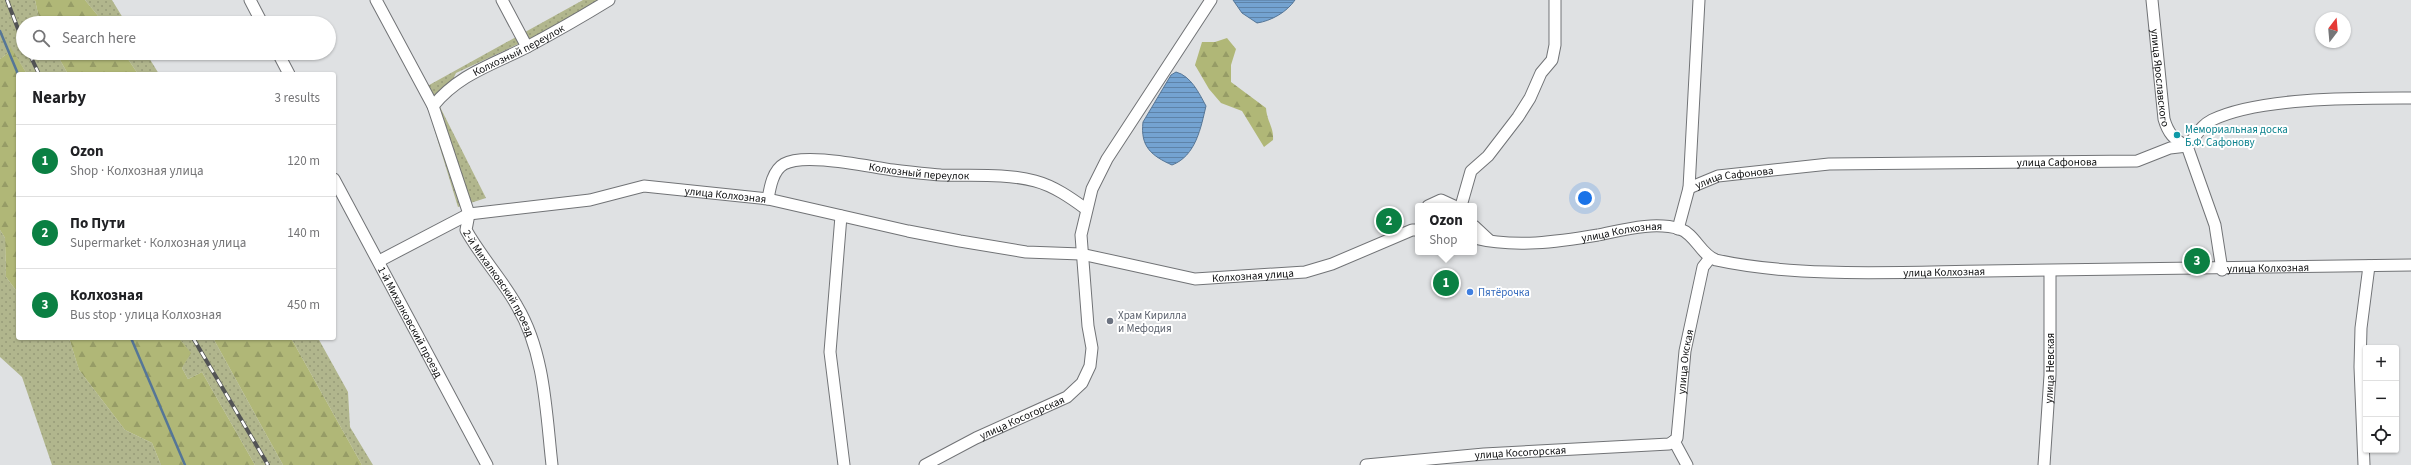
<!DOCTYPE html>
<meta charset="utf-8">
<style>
body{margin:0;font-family:"Source Sans 3",sans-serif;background:#f6f6f6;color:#202124}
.controls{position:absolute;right:12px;bottom:12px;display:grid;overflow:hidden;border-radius:4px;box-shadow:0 1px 3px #0004}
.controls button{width:36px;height:36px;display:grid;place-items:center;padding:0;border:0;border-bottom:1px solid #e0e0e0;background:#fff;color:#202124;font:20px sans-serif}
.compass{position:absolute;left:2315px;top:12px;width:36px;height:36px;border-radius:50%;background:#fff;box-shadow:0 1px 3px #0004;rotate:16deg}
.you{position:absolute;left:1585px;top:198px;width:14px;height:14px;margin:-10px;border:3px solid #fff;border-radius:50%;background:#1a73e8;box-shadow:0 0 0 6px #1a73e833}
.badge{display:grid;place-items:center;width:26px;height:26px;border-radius:50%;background:#0b8043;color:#fff;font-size:13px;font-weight:700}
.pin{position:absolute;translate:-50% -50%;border:2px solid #fff;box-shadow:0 1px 4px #0006}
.popup{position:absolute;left:1415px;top:203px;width:62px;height:52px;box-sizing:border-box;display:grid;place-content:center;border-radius:4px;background:#fff;filter:drop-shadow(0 1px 3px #0005);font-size:13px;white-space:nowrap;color:#757577}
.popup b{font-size:15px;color:#202124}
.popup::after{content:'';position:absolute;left:50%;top:100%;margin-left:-8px;border:8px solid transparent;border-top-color:#fff}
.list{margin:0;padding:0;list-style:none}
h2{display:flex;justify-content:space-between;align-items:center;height:52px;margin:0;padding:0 16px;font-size:17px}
h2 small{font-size:13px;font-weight:400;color:#757577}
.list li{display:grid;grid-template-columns:26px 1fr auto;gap:12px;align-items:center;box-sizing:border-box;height:72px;padding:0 16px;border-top:1px solid #e0e0e0}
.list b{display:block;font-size:15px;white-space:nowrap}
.list p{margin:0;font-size:13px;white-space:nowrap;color:#757577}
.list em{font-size:13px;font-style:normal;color:#757577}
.icon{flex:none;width:22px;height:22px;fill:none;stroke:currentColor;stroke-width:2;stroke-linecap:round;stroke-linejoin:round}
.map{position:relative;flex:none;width:2411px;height:465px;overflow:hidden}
.search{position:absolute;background:#fff;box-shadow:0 1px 3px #0004;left:16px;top:16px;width:320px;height:44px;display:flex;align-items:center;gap:10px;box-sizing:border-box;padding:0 14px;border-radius:22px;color:#757577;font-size:15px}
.panel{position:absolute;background:#fff;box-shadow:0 1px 3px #0004;left:16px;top:72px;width:320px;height:268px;border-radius:4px}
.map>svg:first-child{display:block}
.grass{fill:url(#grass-dots)}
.forest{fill:url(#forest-firs)}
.water{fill:url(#water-rules);stroke:#557697}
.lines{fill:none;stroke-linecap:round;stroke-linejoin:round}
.stream{stroke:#557697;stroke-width:2.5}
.street-casing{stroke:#717376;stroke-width:13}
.street{stroke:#fff;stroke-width:11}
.rail-casing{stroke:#525355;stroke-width:4}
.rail{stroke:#fff;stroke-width:2.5;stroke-dasharray:8;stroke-linecap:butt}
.culture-dot{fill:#0f9aa8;stroke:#fff;stroke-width:1.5}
.shop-dot{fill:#3f7fe0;stroke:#fff;stroke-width:1.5}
.worship-dot{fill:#6b7280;stroke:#fff;stroke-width:1.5}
.labels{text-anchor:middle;stroke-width:4;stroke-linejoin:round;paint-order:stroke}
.street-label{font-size:11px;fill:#0d0e0f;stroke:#fff}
.culture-label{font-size:11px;fill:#0d838f;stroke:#fff;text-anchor:start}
.shop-label{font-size:11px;fill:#366cbe;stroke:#fff;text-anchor:start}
.worship-label{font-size:11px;fill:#5b616d;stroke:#fff;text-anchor:start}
</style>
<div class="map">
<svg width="2411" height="465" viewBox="0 0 2411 465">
<defs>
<pattern id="grass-dots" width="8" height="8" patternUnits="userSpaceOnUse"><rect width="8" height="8" fill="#b1b68d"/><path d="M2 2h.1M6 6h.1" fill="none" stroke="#979b78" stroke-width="1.8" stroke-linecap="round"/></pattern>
<pattern id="forest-firs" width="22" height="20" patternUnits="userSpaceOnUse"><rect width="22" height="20" fill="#b0b777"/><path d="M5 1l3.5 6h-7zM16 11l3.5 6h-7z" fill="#969c66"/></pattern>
<pattern id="water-rules" width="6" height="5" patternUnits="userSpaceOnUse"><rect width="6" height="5" fill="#74a3d1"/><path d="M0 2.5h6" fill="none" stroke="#5e83a8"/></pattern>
</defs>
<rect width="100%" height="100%" fill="#dfe1e3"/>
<!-- grass -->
<path class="grass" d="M0 0H35L40 23H23V53H56L68 74H27L10 47 8 53 0 59Z
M85 0H112L126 23H104Z
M583 0H613L456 73 440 107 486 198 458 207 422 89Z
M124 53H146L159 74H138Z
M0 230 5 238 6 277 18 293V338H69L79 370 125 430 152 443 161 465H52L22 377 0 357Z
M179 338H213L283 465H255L202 372 188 379 182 368 190 353Z
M291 338H318L348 392 350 427 373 465H362Z"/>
<!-- forest -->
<path class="forest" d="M35 0H85L104 23H40Z
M1227 38 1236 49 1231 65V82L1266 108C1267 122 1274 127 1273 140L1264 147 1242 111 1221 103 1209 89 1195 65 1202 42H1215Z
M10 46 27 74H18V293L6 277 5 238 0 230V59L8 53Z
M56 53H124L138 74H68Z
M69 338H179L191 353 182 368 188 379 202 372 255 465H161L152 443 125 430 79 370Z
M213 338H291L362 465H283Z"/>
<!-- water -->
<path class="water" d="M1233 0H1295C1287 12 1271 21 1257 23L1242 13Z
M1176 72C1191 76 1199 93 1206 106 1201 127 1196 156 1172 165 1152 156 1140 147 1143 122L1171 75Z"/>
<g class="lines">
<!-- stream -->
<path class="stream" d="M0 31 18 74
M131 338 185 465"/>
<defs>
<g id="street">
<path d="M250 0 262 23"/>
<path id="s1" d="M376 0 433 106 469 214 466 230C481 257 502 279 517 306 545 353 546 412 552 465"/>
<path d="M502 0 527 47"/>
<path id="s2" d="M2152 0 2164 119C2168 133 2174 140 2187 146L2215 225 2222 270"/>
<path d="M278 53 289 74"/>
<path id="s3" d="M433 106C459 74 492 65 527 47 555 32 583 16 609 0"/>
<path id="s4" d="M334 179 487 465"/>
<path id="s5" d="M1689 188 1718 176 1829 164 2137 161 2170 148 2187 146C2196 137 2200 126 2212 120 2259 97 2357 98 2411 98"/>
<path id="s6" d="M768 199C770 187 773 170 784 164 805 152 869 167 893 170 909 172 925 174 941 175 972 176 1005 173 1035 181 1054 186 1071 198 1086 209"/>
<path d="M1428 206 1441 200 1454 206"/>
<path d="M1461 206 1471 171 1488 156 1518 117 1530 98 1541 73 1552 60 1555 45V0"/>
<path d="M841 216 830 352 844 465"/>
<path d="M1474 226 1489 240"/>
<path d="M1678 229 1689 188 1699 0"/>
<path id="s7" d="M1474 238C1515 248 1557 242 1598 235 1623 230 1654 221 1680 229 1695 234 1701 255 1716 260 1798 278 1901 272 1985 271 2127 270 2269 268 2411 265"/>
<path id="s8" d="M379 261 469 214 590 200 644 186 768 199 908 231 960 241 1026 252 1081 254 1195 279 1305 272 1332 264 1412 230H1418"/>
<path id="s9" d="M1674 441 1677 438 1685 351 1703 267 1710 258"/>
<path d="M1674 441 1687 465"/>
<path id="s10" d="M925 465 976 438 1067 397 1082 383 1090 366 1092 348 1088 326 1081 235 1092 189 1107 159 1211 0"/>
<path id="s11" d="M1366 465 1484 454 1669 444 1674 441"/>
<path id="s12" d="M2044 465 2050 375V271"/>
<path d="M2364 465 2360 367 2361 328 2369 266"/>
</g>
</defs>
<!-- street casing -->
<use href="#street" class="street-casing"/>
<!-- street -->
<use href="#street" class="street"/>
<defs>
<path id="rail" d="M7 0 23 42
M29 53 39 74
M193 338 268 465"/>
</defs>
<!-- rail casing -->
<use href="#rail" class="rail-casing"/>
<!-- rail -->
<use href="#rail" class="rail"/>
</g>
<!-- markers -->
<circle class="culture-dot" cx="2177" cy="135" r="4"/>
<circle class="shop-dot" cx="1470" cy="292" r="4"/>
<circle class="worship-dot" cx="1110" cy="321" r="4"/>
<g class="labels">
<!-- street labels -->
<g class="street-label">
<text dy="4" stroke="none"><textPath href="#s3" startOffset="103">Колхозный переулок</textPath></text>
<text dy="4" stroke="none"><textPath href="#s2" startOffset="78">улица Ярославского</textPath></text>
<text dy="4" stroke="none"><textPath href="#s5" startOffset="371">улица Сафонова</textPath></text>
<text dy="4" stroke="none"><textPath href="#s6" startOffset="176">Колхозный переулок</textPath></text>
<text dy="4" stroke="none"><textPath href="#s5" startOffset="47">улица Сафонова</textPath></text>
<text dy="4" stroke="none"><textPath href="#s8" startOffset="361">улица Колхозная</textPath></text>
<text dy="4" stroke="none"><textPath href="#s7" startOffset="149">улица Колхозная</textPath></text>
<text dy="4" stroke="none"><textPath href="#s7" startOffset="809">улица Колхозная</textPath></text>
<text dy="4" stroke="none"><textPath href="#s7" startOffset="485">улица Колхозная</textPath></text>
<text dy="4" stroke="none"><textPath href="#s8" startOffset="897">Колхозная улица</textPath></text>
<text dy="4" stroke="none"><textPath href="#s1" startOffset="313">2-й Михалковский проезд</textPath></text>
<text dy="4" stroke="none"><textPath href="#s4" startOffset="162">1-й Михалковский проезд</textPath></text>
<text dy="4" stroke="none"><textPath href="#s9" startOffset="81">улица Окская</textPath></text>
<text dy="4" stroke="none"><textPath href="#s12" startOffset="97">улица Невская</textPath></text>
<text dy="4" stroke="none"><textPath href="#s10" startOffset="108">улица Косогорская</textPath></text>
<text dy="4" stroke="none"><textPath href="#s11" startOffset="155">улица Косогорская</textPath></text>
</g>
<!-- culture labels -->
<g class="culture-label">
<text x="2185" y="133">Мемориальная доска<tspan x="2185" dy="13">Б.Ф. Сафонову</tspan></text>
</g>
<!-- shop labels -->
<g class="shop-label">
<text x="1478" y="296">Пятёрочка</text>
</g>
<!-- worship labels -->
<g class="worship-label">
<text x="1118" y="319">Храм Кирилла<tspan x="1118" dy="13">и Мефодия</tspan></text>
</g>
</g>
</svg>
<div class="controls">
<button>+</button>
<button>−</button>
<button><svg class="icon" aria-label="locate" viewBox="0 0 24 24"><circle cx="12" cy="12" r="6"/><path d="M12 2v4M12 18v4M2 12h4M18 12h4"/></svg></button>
</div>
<svg class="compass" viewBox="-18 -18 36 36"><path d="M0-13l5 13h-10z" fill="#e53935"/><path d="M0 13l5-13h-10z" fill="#757577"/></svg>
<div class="you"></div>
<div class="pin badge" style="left:1446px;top:283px">1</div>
<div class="popup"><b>Ozon</b>Shop</div>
<div class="pin badge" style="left:1389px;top:221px">2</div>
<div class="pin badge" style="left:2197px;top:261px">3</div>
<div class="search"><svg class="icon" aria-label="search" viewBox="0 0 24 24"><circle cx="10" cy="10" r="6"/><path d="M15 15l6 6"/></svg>Search here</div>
<section class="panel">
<h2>Nearby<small>3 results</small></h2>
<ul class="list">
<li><span class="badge">1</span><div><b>Ozon</b><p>Shop · Колхозная улица</p></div><em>120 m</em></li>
<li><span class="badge">2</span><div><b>По Пути</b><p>Supermarket · Колхозная улица</p></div><em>140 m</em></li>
<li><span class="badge">3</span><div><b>Колхозная</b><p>Bus stop · улица Колхозная</p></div><em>450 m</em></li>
</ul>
</section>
</div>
